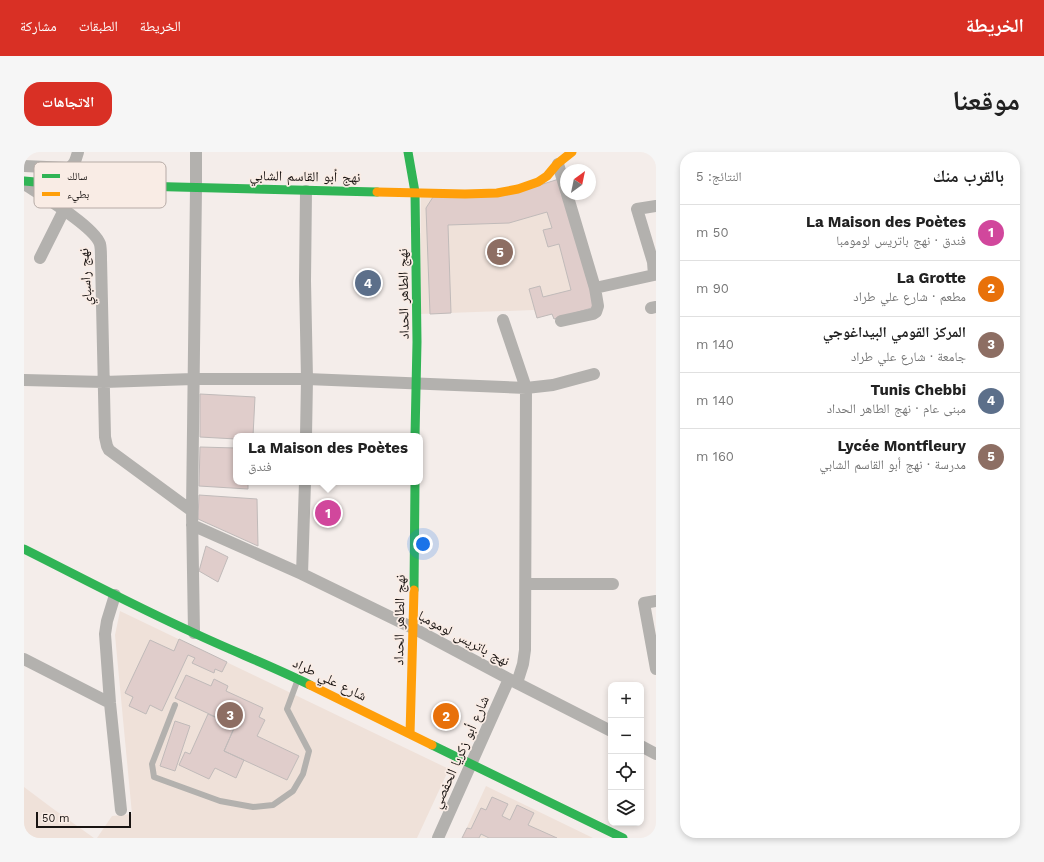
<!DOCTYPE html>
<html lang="ar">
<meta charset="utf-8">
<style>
body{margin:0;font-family:"Work Sans","Noto Naskh Arabic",sans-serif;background:#f6f6f6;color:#222;direction:rtl}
.controls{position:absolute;right:12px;bottom:12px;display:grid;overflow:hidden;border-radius:8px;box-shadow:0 2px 6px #0003}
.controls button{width:36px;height:36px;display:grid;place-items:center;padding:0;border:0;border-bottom:1px solid #e0e0e0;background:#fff;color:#222;font:20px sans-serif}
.compass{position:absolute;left:536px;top:12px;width:36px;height:36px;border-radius:50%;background:#fff;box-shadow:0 2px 6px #0003;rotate:33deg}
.scale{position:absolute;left:12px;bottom:10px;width:95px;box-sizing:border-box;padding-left:4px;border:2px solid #191412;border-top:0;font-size:11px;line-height:14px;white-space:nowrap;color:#191412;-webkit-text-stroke:3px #f9ece5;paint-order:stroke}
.you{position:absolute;left:399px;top:392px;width:14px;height:14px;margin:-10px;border:3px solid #fff;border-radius:50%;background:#1a73e8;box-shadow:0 0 0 6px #1a73e833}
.badge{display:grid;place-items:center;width:26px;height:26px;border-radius:50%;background:#d93025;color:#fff;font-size:13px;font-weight:700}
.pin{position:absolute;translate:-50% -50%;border:2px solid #fff;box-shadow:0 1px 4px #0006}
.popup{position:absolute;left:209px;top:281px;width:190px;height:52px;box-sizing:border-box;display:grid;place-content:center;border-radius:8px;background:#fff;filter:drop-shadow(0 1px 3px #0005);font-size:13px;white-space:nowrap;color:#767676}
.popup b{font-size:15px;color:#222}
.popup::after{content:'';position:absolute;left:50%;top:100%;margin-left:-8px;border:8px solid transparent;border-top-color:#fff}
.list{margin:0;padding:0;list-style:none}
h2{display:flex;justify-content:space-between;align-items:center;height:52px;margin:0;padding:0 16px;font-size:17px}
h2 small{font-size:13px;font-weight:400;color:#767676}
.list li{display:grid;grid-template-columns:26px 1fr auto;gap:12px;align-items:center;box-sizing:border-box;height:56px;padding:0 16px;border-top:1px solid #e0e0e0}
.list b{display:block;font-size:15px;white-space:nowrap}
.list p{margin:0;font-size:13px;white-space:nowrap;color:#767676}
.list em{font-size:13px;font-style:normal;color:#767676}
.icon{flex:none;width:22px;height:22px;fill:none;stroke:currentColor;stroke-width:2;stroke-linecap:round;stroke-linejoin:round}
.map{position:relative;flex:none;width:632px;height:686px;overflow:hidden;direction:ltr;border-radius:16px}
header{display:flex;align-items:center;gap:24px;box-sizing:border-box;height:56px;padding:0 20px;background:#d93025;color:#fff}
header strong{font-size:19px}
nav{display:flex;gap:22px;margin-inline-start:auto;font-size:14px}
.intro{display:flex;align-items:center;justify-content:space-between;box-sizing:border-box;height:96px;padding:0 24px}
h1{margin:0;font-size:28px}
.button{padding:10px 18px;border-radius:16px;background:#d93025;color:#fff;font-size:14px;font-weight:700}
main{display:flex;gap:24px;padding:0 24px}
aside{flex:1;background:#fff;border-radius:16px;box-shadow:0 2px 6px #0003}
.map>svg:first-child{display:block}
.built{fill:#efe1d9}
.building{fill:#e0cdcb;stroke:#c0bab9}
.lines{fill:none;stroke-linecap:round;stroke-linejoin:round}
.lane{stroke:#b3b1ae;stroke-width:6}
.street{stroke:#b3b1ae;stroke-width:12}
.fast{stroke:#30b455;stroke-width:9}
.slow{stroke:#ff9f0a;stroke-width:9}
.labels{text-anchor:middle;stroke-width:3.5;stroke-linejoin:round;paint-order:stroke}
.street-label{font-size:14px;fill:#191412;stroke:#f9ece5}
.key{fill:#f9ece5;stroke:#b6aba6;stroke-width:1}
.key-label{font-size:11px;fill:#191412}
</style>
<header>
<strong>الخريطة</strong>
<nav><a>الخريطة</a><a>الطبقات</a><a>مشاركة</a></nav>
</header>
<div class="intro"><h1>موقعنا</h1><a class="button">الاتجاهات</a></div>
<main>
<aside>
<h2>بالقرب منك<small>النتائج: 5</small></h2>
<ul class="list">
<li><span class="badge" style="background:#d1479c">1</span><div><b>La Maison des Poètes</b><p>فندق · نهج باتريس لومومبا</p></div><em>50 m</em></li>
<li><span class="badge" style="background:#e8710a">2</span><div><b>La Grotte</b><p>مطعم · شارع علي طراد</p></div><em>90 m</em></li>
<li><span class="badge" style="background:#8d6e63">3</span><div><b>المركز القومي البيداغوجي</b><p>جامعة · شارع علي طراد</p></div><em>140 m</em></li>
<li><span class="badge" style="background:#5c6f8a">4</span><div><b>Tunis Chebbi</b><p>مبنى عام · نهج الطاهر الحداد</p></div><em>140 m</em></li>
<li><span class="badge" style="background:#8d6e63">5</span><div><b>Lycée Montfleury</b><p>مدرسة · نهج أبو القاسم الشابي</p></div><em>160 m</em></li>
</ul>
</aside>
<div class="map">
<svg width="632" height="686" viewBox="0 0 632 686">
<rect width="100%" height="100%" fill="#f4edea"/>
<!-- built -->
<path class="built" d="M535 27 571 155 530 167 528 162 513 166 510 158 396 162 397 45 484 43Z
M96 459 425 617 393 686H73L88 664 108 662 91 483Z
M462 634 569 686H438Z
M0 635 28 656 70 686H0Z"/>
<!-- building -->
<path class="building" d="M535 27 571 155 530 167 528 162 513 166 505 137 516 134 519 145 547 138 535 92 524 95 519 78 528 76 523 60 485 71 424 73 427 161 406 162 402 56 409 45 484 43Z
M176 242 231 245 229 284H212V287L176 285Z
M176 295 212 296V330H224V337L175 334Z
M175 343 233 347 234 394 174 367Z
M182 394 204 405 194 430 175 419Z
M155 487 203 510 198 520 191 517 190 521 168 511 171 506 164 503 138 559 126 553 122 562 105 554 109 545 101 541 126 488 150 499Z
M162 523 187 534 190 527 204 534 202 539 239 556 235 565 241 568 233 584 275 604 263 628 200 599 211 574 151 546Z
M184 562 211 574 200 599 220 608 212 626 191 616 185 627 155 613 161 600 166 602Z
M151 569 166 574 151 619 136 614Z
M468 645 484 652 478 664 486 668 493 653 510 661 504 673 533 686H465L457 682 455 686H438L443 676 447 677 457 656 462 658Z"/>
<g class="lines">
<!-- lane -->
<path class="lane" d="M151 553 128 612 130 625 196 649 229 655 249 653 269 639 279 622 285 599 263 557 274 527"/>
<!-- street -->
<path class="street" d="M534 12 542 39
M0 14 45 16C51 12 52 7 54 0
M0 32C17 43 70 74 76 92 77 96 77 102 77 107L81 285 83 294 85 298 168 359
M16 106 40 58
M571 136 630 123 629 110 613 57 632 54
M627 156 632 155
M479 168 502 236 501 498 499 512 493 531
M537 169 569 162 572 160 574 154 571 136 543 42
M0 228 80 230 169 227H283L502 236 529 233 570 222
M282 284 283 227 281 129 282 39
M168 373 278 422 389 476 485 527 587 579
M278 422 281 330
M502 432H589
M91 443 83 469 81 482 86 551 97 658
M632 449 620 451 632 517
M170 481 168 359 172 36V0
M0 507 86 551
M617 594 632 602
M414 686 485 527"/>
<!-- fast -->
<path class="fast" d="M384 0 391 40 393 190 391 284
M0 29 34 32 353 40
M0 397C56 425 112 455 170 481 208 499 248 514 286 533
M390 438 391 330
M408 593 599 686"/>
<!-- slow -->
<path class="slow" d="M353 40 441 42 473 41 494 37 514 30 523 24 533 12 548 0
M286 533 408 593
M386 582 390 438"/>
</g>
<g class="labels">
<!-- street labels -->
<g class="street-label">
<text transform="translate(281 24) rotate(1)" y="5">نهج أبو القاسم الشابي</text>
<text transform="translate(61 125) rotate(-94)" y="5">نهج راسباي</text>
<text transform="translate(379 142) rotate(-91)" y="5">نهج الطاهر الحداد</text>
<text transform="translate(375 468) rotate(-89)" y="5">نهج الطاهر الحداد</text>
<text transform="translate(440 486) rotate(28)" y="5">نهج باتريس لومومبا</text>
<text transform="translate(306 527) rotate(26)" y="5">شارع علي طراد</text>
<text transform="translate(436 600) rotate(-66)" y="5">شارع أبو زكريا الحفصي</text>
</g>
</g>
<!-- legend -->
<rect x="10" y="10" width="132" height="46" rx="6" class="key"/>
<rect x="18" y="22" width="18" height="4" fill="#30b455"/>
<rect x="18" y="40" width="18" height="4" fill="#ff9f0a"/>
<g class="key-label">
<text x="43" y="28">سالك</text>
<text x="43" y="46">بطيء</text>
</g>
</svg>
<div class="controls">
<button>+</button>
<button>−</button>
<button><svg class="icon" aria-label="locate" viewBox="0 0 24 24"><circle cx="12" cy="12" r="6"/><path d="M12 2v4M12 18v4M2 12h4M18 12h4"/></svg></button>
<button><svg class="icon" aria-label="layers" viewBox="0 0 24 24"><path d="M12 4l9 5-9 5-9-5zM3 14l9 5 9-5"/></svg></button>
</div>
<svg class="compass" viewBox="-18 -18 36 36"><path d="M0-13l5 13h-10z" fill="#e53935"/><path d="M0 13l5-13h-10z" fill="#767676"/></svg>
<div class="scale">50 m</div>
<div class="you"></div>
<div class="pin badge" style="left:304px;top:361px;background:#d1479c">1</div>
<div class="popup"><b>La Maison des Poètes</b>فندق</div>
<div class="pin badge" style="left:422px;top:564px;background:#e8710a">2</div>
<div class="pin badge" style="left:206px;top:563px;background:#8d6e63">3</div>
<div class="pin badge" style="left:344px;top:131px;background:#5c6f8a">4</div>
<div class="pin badge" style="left:476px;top:100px;background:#8d6e63">5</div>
</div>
</main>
